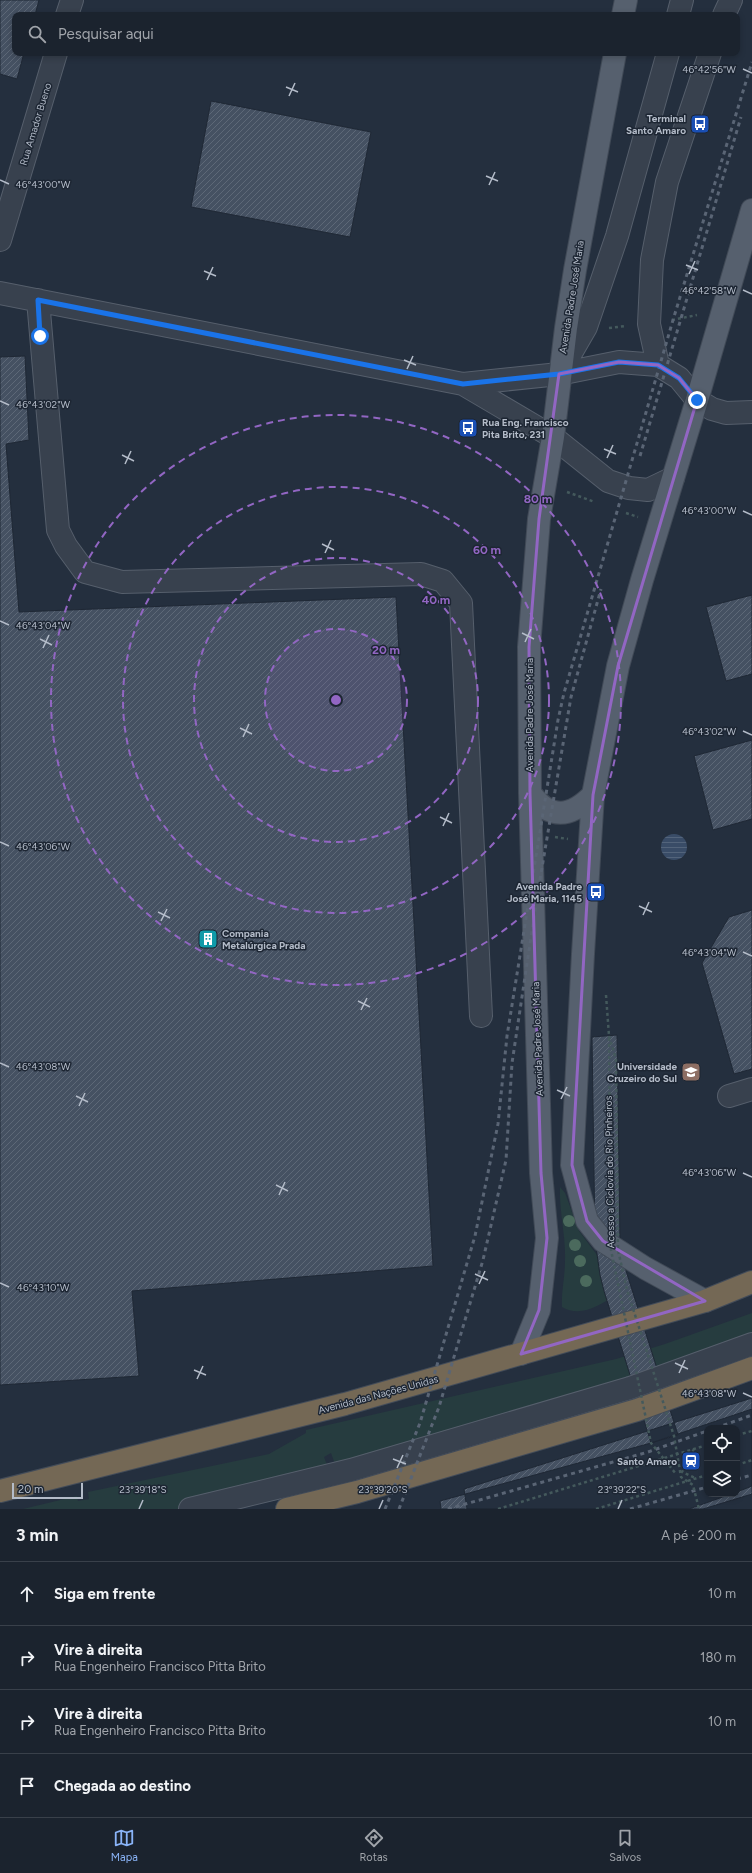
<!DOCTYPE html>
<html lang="pt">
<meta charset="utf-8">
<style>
body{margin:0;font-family:Figtree,sans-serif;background:#242b36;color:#f1f3f6}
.controls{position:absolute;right:12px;bottom:12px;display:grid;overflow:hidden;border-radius:8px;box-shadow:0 2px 6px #0003}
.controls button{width:36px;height:36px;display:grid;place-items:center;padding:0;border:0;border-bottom:1px solid #39404a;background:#1b232e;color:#f1f3f6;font:20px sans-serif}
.scale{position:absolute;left:12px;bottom:10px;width:71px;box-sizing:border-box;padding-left:4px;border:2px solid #b4bcc9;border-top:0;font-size:11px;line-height:14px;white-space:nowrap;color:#b4bcc9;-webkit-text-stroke:3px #1d2633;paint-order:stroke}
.stop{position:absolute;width:12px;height:12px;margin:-9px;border:3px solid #1a73e8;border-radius:50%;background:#fff}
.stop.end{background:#1a73e8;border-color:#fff;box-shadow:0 1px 4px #0008}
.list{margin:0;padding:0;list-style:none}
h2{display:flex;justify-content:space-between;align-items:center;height:52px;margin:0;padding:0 16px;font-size:17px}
h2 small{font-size:13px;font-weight:400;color:#a0a4aa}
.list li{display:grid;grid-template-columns:26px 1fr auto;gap:12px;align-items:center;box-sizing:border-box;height:64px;padding:0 16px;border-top:1px solid #39404a}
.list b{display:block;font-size:15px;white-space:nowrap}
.list p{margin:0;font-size:13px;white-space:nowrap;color:#a0a4aa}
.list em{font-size:13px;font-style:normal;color:#a0a4aa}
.icon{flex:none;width:22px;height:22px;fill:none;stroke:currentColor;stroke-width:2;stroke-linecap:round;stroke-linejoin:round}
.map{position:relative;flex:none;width:752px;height:1509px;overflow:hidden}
.search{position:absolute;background:#1b232e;box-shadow:0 2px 6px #0003;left:12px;right:12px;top:12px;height:44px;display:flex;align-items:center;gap:10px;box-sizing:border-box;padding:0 14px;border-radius:8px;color:#a0a4aa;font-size:15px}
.sheet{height:308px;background:#1b232e}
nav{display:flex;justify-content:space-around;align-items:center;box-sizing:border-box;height:56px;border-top:1px solid #39404a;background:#1b232e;font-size:11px;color:#a0a4aa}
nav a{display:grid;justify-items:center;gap:2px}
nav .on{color:#8ab4f8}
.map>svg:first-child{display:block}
.green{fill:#263c3f}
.water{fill:url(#water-rules)}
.building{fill:url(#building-hatch);stroke:#1f2835;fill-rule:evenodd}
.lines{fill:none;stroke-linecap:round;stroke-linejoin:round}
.minor-casing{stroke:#565f6c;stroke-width:24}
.major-casing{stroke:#414a57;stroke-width:24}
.highway-casing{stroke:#434c59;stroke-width:24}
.path{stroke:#44595c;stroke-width:2.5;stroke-dasharray:3 3;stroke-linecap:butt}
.minor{stroke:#38414e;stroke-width:22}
.major{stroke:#56606e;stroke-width:22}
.highway{stroke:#746855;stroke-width:22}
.rail{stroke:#5a6575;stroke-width:3;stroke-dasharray:4 4;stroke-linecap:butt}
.path-bridge{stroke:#44595c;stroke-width:2.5;stroke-dasharray:3 3;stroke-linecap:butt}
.tree{fill:#4b6a5d}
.route{stroke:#1a73e8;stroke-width:5}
.marked{fill:none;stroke:#9266c3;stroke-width:3;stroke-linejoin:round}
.ticks{fill:none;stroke:#b4bcc9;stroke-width:1.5}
.ring{fill:none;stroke:#9266c3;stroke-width:2;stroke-dasharray:7 5}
.labels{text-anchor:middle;stroke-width:3;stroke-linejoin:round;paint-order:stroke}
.poi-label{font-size:10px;font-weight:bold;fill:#b4bcc9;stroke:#1d2633;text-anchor:end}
.street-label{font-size:10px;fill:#b4bcc9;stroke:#1d2633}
.ticks-label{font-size:10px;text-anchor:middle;fill:#b4bcc9;stroke:#1d2633;stroke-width:3;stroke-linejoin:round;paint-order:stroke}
.centre{fill:#9266c3;stroke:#1d2633;stroke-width:2}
.ring-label{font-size:12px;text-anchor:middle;font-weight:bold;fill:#9266c3;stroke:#1d2633;stroke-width:3;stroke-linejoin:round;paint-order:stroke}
</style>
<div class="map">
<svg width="752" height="1509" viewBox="0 0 752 1509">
<defs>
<pattern id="water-rules" width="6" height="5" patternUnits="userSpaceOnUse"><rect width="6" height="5" fill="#394c67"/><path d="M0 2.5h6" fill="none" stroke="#53647b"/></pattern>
<pattern id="building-hatch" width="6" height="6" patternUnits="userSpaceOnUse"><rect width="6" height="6" fill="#455162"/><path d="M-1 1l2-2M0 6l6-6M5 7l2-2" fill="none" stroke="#5d6877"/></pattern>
</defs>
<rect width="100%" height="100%" fill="#242f3e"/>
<!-- green -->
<path class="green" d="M560 1187 565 1193 579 1231 603 1263 616 1295C600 1305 581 1318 562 1307 561 1292 565 1277 565 1261 566 1236 559 1212 560 1187Z
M752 1313V1342L337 1470 331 1453 324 1457 330 1473 182 1509H23L77 1496 78 1501 89 1499 88 1492 269 1454 306 1433V1430L616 1359 665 1344Z"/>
<!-- water -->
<path class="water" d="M661 847a13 13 0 1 1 26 0a13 13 0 1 1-26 0Z"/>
<!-- building -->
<path class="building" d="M0 0H39L35 15H15V53H24L17 79 0 74Z
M211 101 371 132 350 237 191 207Z
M25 356 29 440 6 444 19 612 396 597 433 1266 132 1291 139 1376 0 1385V357Z
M752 595V674L726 681 706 607Z
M752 740V819L713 830 694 756Z
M752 910V1069L734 1074 702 963 729 917Z
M617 1035 620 1242 622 1258 678 1435 651 1443 604 1291 600 1275 595 1240 592 1037Z
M752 1398V1494L703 1509H467L464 1489ZM707 1428H737V1494H707Z
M752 1409V1486L737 1492V1428H707V1494H731L689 1509H441L440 1501 651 1443Z"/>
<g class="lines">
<defs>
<path id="minor" d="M67 15 72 0
M678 15 682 0
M724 15 731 0
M0 240 56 53
M0 293 463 384 559 374 619 362 658 365 679 378 697 400 712 409 726 413 752 412
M38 300 58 530 66 546 85 572 122 582 421 574 443 581 461 603 481 1016
M658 365 649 324 652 260 667 182 710 53
M560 372 586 327 617 236 668 53
M463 384 553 437 608 481 629 488 648 490 673 478
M729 1096 752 1089
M190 1509 351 1470 630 1388 752 1344"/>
<path id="major" d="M623 15 626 0
M530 793C550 820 570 818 593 795
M705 1301 645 1268 603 1241 587 1221 572 1165 583 954 593 795 618 666 642 580 697 400 752 210
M521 1354 539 1310 547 1238 541 1173 530 793 529 647 539 519 553 437 566 328 575 270 615 53"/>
<path id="highway" d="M0 1491 345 1404 705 1301 752 1282
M287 1509 357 1492 637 1410 752 1368"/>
</defs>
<!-- minor casing -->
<use href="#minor" class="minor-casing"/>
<!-- major casing -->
<use href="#major" class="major-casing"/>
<!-- highway casing -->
<use href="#highway" class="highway-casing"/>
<!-- path -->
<path class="path" d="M672 320 697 315
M609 328 626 326
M567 492 595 502
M626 513 638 517
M555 837 568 839
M606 995 609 1036
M737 1435 752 1431
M694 1449 682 1472 695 1478
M737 1465 752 1460
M498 1509 707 1445
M596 1509 707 1475"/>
<!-- minor -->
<use href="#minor" class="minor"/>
<!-- major -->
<use href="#major" class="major"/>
<!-- highway -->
<use href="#highway" class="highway"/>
<!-- rail -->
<path class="rail" d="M640 456 741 117
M716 1428 752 1415
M737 1479 752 1475
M385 1509 420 1423 475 1236 498 1124 507 1036 558 720 564 693 673 320 752 62
M399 1509 439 1407 483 1260 506 1160 512 1063 538 891 571 697 601 589
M448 1509 648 1452 707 1431
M630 1509 707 1487"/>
<!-- path-bridge -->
<path class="path-bridge" d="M609 1036 616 1059 618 1250 627 1290 674 1436 681 1477 693 1485 699 1509
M609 1038 611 1250 651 1443 676 1474"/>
</g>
<!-- trees -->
<g class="tree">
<circle cx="569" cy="1221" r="6"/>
<circle cx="575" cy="1245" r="6"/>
<circle cx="580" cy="1261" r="6"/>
<circle cx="586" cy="1281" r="6"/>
</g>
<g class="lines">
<!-- route -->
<path class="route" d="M40 336 38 300 463 384 559 374 619 362 658 365 679 378 697 400"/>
</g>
<!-- marked area -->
<path class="marked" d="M619 362 658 365 679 378 697 400 618 666 593 795 572 1165 587 1221 603 1241 705 1301 521 1354 539 1310 547 1238 541 1173 530 793 529 647 539 519 559 374Z"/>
<!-- ticks -->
<path class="ticks" d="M743 69 752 73M286 87 298 92M289 96 295 83M486 176 498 181M0 180 9 184M489 185 495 172M686 265 698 270M204 271 216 276M689 274 695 261M207 280 213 267M743 290 752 294M404 360 416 365M407 369 413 356M0 401 9 405M604 449 616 454M122 455 134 461M607 458 613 445M125 464 131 451M743 511 752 515M322 544 334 550M325 553 331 540M0 621 9 625M522 633 534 639M40 639 52 645M525 642 531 629M43 648 49 635M240 728 252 734M743 731 752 735M243 737 249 724M440 817 452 823M443 826 449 813M0 842 9 846M639 906 652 912M158 912 170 918M643 915 649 902M161 921 167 909M743 952 752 956M358 1001 370 1007M361 1010 367 998M0 1063 9 1067M557 1090 570 1096M76 1096 88 1102M561 1099 567 1087M79 1106 85 1093M743 1173 752 1177M276 1185 288 1191M279 1195 285 1182M475 1274 488 1280M0 1283 9 1287M479 1284 485 1271M675 1363 688 1369M194 1370 206 1375M679 1373 685 1360M197 1379 203 1366M743 1393 752 1397M393 1459 406 1464M397 1468 403 1455M139 1509 143 1500M379 1509 383 1500M618 1509 622 1500"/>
<!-- distance rings -->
<circle cx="336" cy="700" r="71" fill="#9266c3" fill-opacity=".12"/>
<g class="ring">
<circle cx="336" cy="700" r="71"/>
<circle cx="336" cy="700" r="142"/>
<circle cx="336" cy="700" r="213"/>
<circle cx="336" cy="700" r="285"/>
</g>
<!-- icons -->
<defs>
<symbol id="bus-square" viewBox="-11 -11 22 22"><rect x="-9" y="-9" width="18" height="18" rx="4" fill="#1a4fb4" stroke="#1d2633"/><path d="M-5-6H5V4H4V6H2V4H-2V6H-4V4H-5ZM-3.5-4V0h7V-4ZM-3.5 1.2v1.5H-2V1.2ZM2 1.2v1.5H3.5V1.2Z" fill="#fff"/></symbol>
<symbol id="building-square" viewBox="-11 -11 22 22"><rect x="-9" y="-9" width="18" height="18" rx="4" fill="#0f9aa8" stroke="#1d2633"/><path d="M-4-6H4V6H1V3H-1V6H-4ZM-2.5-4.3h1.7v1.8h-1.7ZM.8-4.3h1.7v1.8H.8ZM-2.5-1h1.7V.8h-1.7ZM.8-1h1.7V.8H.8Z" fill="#fff"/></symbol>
<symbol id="university-square" viewBox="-11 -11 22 22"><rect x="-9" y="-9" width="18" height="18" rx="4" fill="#8d6e63" stroke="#1d2633"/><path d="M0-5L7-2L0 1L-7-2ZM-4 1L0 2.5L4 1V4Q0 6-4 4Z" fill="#fff"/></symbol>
<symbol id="station-square" viewBox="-11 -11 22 22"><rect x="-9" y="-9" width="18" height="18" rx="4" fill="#1a4fb4" stroke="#1d2633"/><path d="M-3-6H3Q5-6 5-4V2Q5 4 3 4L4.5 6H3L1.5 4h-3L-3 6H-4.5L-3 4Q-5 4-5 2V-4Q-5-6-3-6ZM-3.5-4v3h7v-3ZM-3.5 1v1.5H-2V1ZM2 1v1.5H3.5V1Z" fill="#fff"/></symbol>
</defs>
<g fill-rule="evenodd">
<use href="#bus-square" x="689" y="113" width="22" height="22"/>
<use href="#bus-square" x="457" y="417" width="22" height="22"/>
<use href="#bus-square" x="585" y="881" width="22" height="22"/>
<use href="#building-square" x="197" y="928" width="22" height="22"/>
<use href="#university-square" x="680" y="1061" width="22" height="22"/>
<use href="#station-square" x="680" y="1450" width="22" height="22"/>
</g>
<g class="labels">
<!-- poi labels -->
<g class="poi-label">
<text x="686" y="122">Terminal<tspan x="686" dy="12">Santo Amaro</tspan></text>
<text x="482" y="426" text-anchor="start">Rua Eng. Francisco<tspan x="482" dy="12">Pita Brito, 231</tspan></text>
<text x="582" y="890">Avenida Padre<tspan x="582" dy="12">José Maria, 1145</tspan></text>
<text x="222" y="937" text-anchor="start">Compania<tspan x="222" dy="12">Metalúrgica Prada</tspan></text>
<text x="677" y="1070">Universidade<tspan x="677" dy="12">Cruzeiro do Sul</tspan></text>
<text x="677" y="1465">Santo Amaro</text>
</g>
<!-- street labels -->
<g class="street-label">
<text transform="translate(35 124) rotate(-73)" y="4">Rua Amador Bueno</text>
<text transform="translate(571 297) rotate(-81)" y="4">Avenida Padre José Maria</text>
<text transform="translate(529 715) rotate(-90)" y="4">Avenida Padre José Maria</text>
<text transform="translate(537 1039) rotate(-92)" y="4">Avenida Padre José Maria</text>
<text transform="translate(609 1172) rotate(-91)" y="4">Acesso a Ciclovia do Rio Pinheiros</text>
<text transform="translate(378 1394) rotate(-15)" y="4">Avenida das Nações Unidas</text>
</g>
</g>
<g class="ticks-label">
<text x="709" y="73">46°42'56"W</text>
<text x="43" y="188">46°43'00"W</text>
<text x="709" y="294">46°42'58"W</text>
<text x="43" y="408">46°43'02"W</text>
<text x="709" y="514">46°43'00"W</text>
<text x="43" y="629">46°43'04"W</text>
<text x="709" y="735">46°43'02"W</text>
<text x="43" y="850">46°43'06"W</text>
<text x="709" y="956">46°43'04"W</text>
<text x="43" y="1070">46°43'08"W</text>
<text x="709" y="1176">46°43'06"W</text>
<text x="43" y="1291">46°43'10"W</text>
<text x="709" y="1397">46°43'08"W</text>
<text x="143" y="1493">23°39'18"S</text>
<text x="383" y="1493">23°39'20"S</text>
<text x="622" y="1493">23°39'22"S</text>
</g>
<circle cx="336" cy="700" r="6" class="centre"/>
<g class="ring-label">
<text x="538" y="503">80 m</text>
<text x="487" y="554">60 m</text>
<text x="436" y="604">40 m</text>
<text x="386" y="654">20 m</text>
</g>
</svg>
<div class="controls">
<button><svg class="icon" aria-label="locate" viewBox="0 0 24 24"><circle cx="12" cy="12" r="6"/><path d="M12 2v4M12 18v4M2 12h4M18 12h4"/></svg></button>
<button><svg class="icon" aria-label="layers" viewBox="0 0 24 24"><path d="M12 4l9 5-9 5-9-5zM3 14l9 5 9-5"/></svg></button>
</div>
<div class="scale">20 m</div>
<div class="stop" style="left:40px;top:336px"></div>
<div class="stop end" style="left:697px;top:400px"></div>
<div class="search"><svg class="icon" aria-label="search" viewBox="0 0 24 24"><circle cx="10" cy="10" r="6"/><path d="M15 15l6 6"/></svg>Pesquisar aqui</div>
</div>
<section class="sheet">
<h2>3 min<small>A pé · 200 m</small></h2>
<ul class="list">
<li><svg class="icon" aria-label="ahead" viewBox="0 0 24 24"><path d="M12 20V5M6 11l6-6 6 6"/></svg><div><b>Siga em frente</b></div><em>10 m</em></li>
<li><svg class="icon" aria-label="right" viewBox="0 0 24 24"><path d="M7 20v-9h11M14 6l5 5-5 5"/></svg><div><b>Vire à direita</b><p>Rua Engenheiro Francisco Pitta Brito</p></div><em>180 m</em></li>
<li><svg class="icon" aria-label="right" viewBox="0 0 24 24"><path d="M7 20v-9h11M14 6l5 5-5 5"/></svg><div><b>Vire à direita</b><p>Rua Engenheiro Francisco Pitta Brito</p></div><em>10 m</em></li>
<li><svg class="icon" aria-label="arrive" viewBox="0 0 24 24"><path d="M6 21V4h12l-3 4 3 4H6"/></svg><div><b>Chegada ao destino</b></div></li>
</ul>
</section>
<nav>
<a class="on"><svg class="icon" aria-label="map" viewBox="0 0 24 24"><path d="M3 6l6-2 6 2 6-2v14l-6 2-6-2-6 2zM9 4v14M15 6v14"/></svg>Mapa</a>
<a><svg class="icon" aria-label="directions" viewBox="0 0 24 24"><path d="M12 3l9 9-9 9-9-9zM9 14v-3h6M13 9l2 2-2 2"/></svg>Rotas</a>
<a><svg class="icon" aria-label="saved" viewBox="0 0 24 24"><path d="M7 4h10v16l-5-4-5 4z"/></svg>Salvos</a>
</nav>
